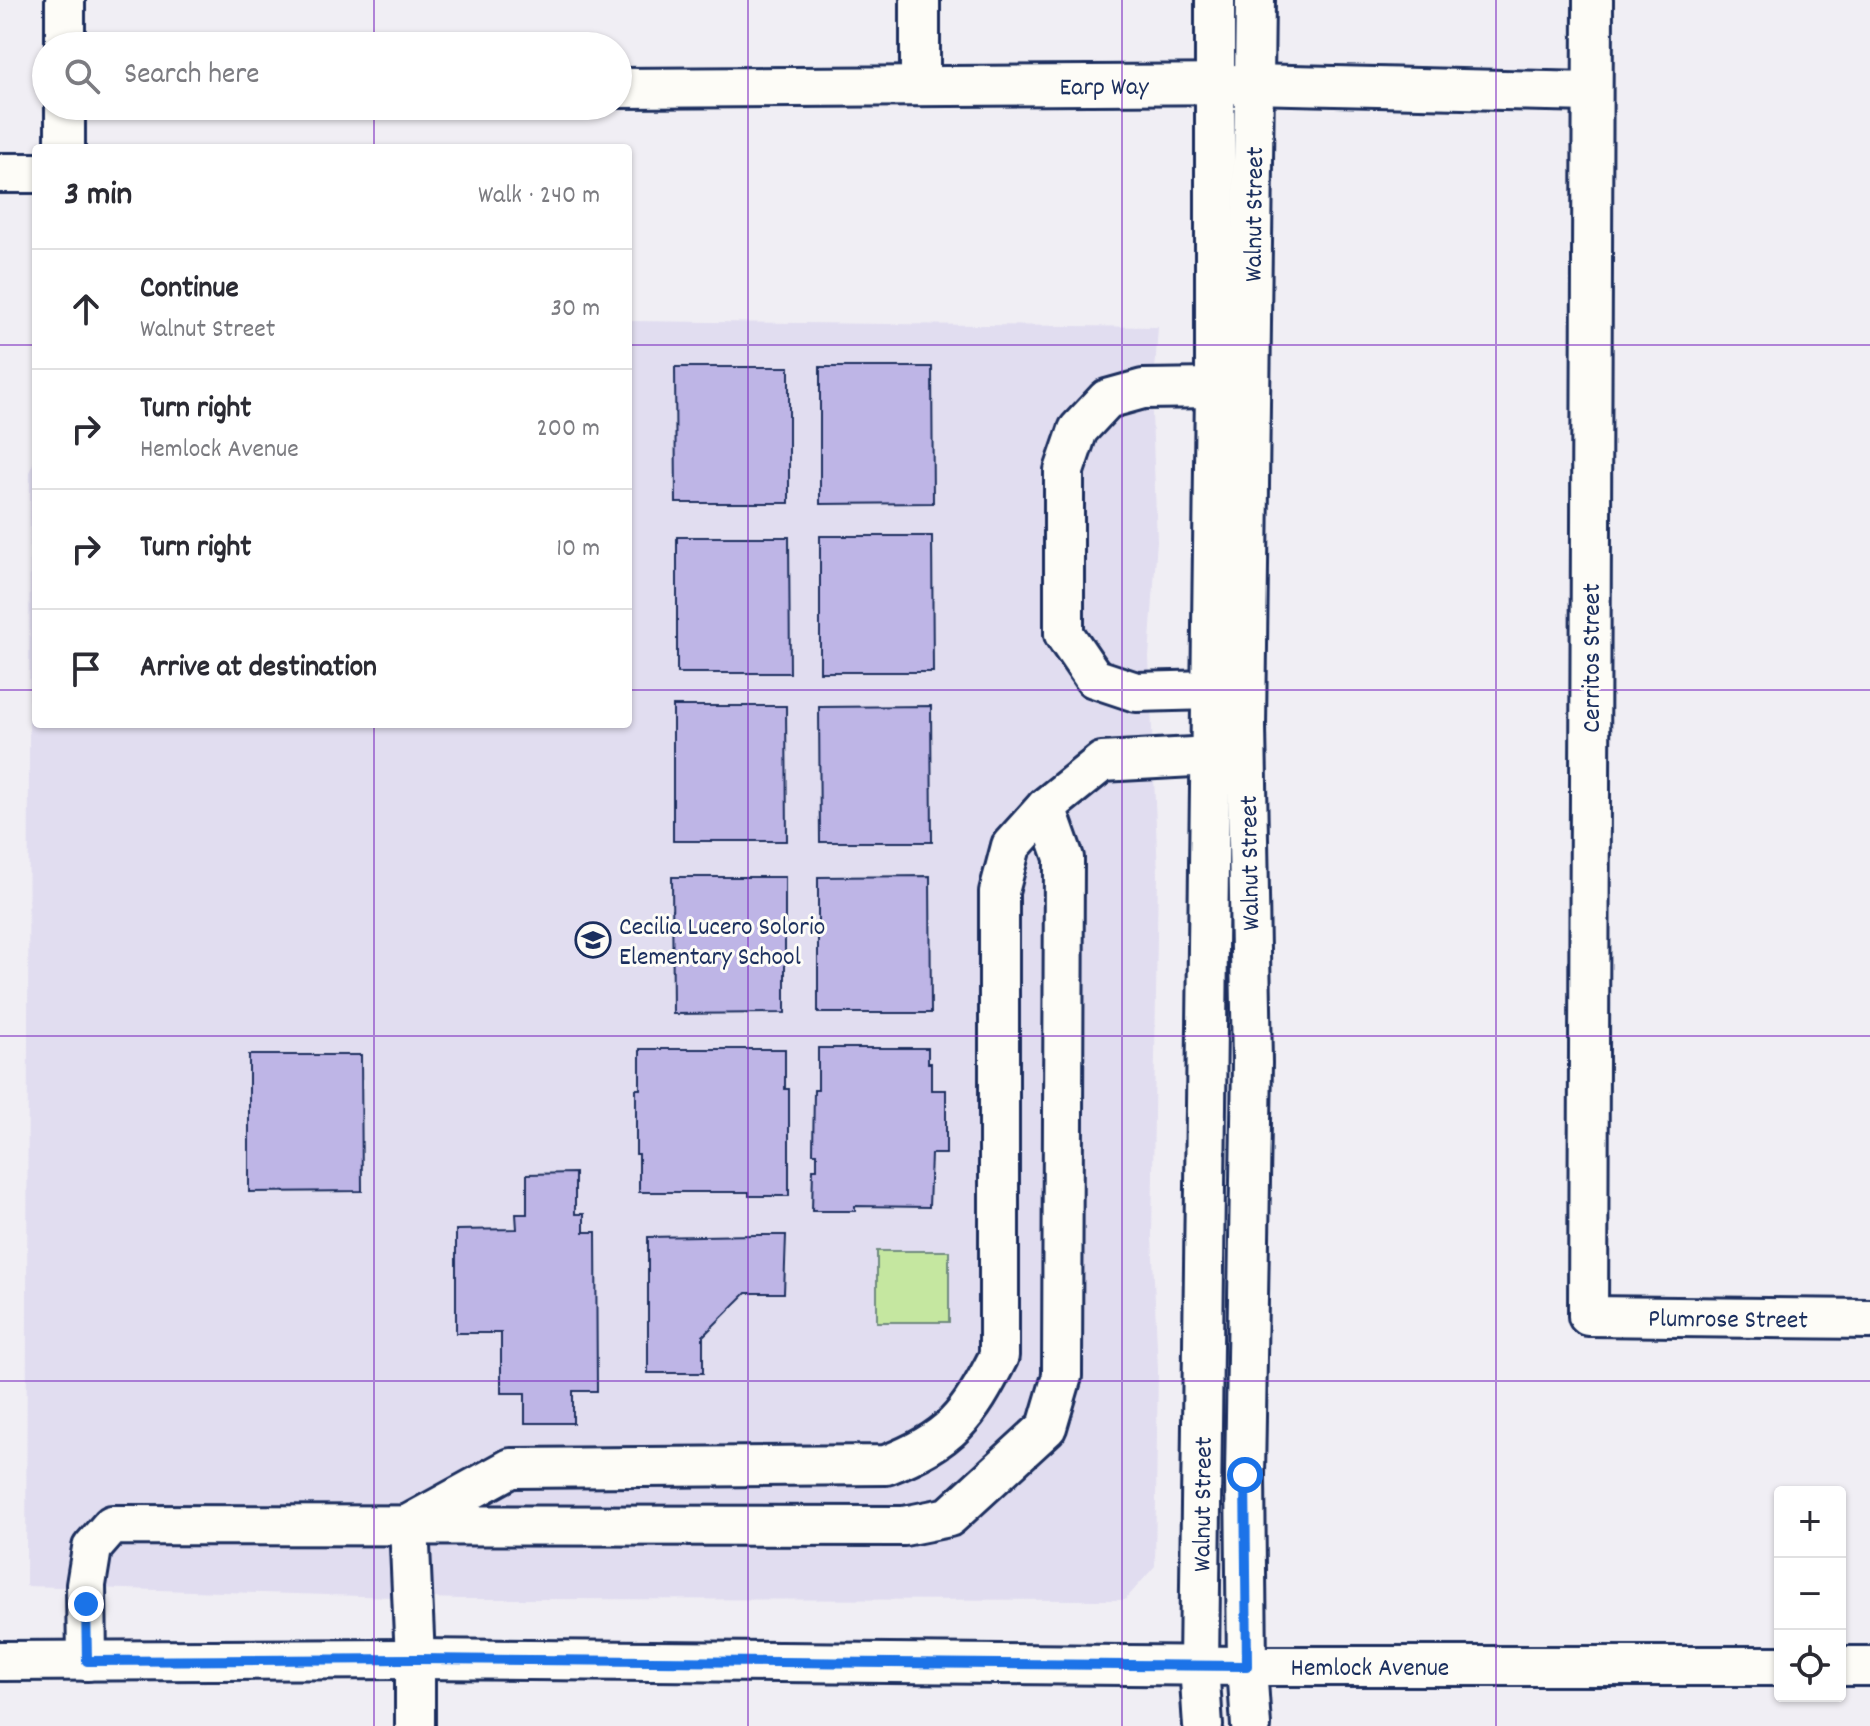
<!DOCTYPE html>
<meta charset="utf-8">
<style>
body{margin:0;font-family:Dekko,sans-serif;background:#f7f7f7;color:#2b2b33}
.controls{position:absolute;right:24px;bottom:24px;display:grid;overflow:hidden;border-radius:8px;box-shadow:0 2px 6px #0004}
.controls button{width:72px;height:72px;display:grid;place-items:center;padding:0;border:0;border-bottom:2px solid #e1e1e2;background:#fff;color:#2b2b33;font:40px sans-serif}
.stop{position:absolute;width:24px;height:24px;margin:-18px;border:6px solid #1a73e8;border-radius:50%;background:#fff}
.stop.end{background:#1a73e8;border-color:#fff;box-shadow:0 2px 8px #0008}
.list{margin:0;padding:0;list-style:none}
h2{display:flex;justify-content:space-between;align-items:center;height:104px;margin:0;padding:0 32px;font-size:34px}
h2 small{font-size:26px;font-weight:400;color:#7c7c81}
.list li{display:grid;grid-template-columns:52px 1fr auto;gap:24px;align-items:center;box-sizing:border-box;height:120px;padding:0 32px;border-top:2px solid #e1e1e2}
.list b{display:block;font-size:30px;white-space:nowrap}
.list p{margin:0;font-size:26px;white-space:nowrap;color:#7c7c81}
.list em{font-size:26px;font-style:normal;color:#7c7c81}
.icon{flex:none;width:44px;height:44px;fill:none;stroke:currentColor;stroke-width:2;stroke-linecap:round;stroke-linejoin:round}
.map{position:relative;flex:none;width:1870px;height:1726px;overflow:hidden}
.search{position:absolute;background:#fff;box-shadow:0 2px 6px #0004;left:32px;top:32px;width:600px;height:88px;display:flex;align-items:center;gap:20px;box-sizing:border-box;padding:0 28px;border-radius:44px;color:#7c7c81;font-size:30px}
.panel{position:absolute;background:#fff;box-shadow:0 2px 6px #0004;left:32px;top:144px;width:600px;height:584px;border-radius:8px}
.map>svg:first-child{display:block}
.built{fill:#e1ddf0}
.green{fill:#c5e7a0;stroke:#708b7f;stroke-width:2}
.building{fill:#beb5e6;stroke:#1b2f5e;stroke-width:2}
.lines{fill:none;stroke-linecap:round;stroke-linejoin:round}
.minor-casing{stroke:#1b2f5e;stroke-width:44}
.minor{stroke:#fdfcf7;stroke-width:38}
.route{stroke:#1a73e8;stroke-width:10}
.grid{fill:none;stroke:#7b2cbf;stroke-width:2;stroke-opacity:0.55}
.labels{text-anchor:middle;stroke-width:6;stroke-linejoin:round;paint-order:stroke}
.street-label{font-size:26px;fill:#1b2f5e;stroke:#fdfcf7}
.poi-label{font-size:26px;fill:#1b2f5e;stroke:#fdfcf7;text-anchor:start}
</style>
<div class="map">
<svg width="1870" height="1726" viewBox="0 0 1870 1726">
<rect width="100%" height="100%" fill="#f0eef4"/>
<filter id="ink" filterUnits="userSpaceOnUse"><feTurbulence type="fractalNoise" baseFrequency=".0125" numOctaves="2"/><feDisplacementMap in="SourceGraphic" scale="16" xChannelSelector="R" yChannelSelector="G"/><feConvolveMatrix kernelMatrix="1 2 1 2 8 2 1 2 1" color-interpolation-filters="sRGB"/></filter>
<g filter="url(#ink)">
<!-- built -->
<path class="built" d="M628 321 1158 327 1152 414 1157 540 1149 657 1158 874 1152 1235 1158 1369 1155 1566 1125 1600 461 1599 26 1586 30 470 36 457V724H628Z"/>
<!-- green -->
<path class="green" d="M877 1251H949V1322H877Z"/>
<!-- building -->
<path class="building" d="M675 367H789V503H676Z
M820 367H932L933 503 820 504Z
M820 536H932L933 672H820Z
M677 537H789L790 673H677Z
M673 706H786L787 841H673Z
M931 706 932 842H820L819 707Z
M930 876 931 1013H818V877Z
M672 877H785V1013L673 1014Z
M818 1048H928V1063H931V1090H946V1154H931L929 1207 855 1206V1211H812L813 1169H817V1153H813L814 1090H818Z
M640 1049H785V1089H789V1196H749V1192H639V1154H636V1089H640Z
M249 1055H361L362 1191 249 1192Z
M575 1173V1214H584V1232H596L597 1391H573V1423H525V1393H501V1333H456V1230L517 1229 516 1214H527V1174Z
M755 1235H786L784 1293H746L703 1336V1373H648V1237Z"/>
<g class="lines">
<defs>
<g id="minor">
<path d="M920 0V85"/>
<path id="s1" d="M1593 0 1588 1316 1870 1319"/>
<path d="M65 46V0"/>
<path id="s2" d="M618 88 1254 84 1592 92"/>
<path d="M65 148V106"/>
<path d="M0 173H36"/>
<path d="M1211 690 1136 692 1094 678 1064 634V471L1078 430 1107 399 1143 389 1215 388"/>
<path id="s3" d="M0 1661 415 1659 1247 1666H1780"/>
<path d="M87 1661 86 1585 92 1548 112 1525 904 1526 949 1517 1047 1427 1062 1376 1064 858 1046 807"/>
<path d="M1840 1666H1870"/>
<path d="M415 1726V1659L409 1524 511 1468 886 1465C951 1440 968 1417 999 1356V892L1011 846 1046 807 1102 762 1211 756"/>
<path id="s4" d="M1203 1726 1199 1665 1215 388V0"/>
<path id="s5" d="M1251 1726 1247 1666 1245 1475 1252 1063 1246 727 1255 0"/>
</g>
</defs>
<!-- minor casing -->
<use href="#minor" class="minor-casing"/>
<!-- minor -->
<use href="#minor" class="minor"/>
</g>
</g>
<g class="lines" filter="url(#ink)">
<!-- route -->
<path class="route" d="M86 1604 87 1661 415 1659 1247 1666 1245 1475"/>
</g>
<!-- grid -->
<path class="grid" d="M374 0V46M748 0V1726M1122 0V1726M1496 0V1726M374 106V148M0 345H36M628 345H1870M0 690H36M628 690H1870M374 724V1726M0 1036H1870M0 1381H1870"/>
<!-- icons -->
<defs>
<symbol id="school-ring" viewBox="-11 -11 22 22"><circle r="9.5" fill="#fdfcf7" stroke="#1b2f5e" stroke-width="1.5"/><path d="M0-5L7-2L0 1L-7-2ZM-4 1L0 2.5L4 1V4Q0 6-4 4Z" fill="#1b2f5e"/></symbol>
</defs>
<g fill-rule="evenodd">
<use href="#school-ring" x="573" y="920" width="40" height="40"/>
</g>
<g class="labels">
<!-- street labels -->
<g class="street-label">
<text dy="9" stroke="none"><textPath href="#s2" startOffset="486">Earp Way</textPath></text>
<text dy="9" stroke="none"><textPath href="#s5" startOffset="1512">Walnut Street</textPath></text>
<text transform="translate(1590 658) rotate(-90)" y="9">Cerritos Street</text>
<text transform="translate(1248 863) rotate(-91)" y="9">Walnut Street</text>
<text dy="9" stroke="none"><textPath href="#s1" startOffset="1456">Plumrose Street</textPath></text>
<text dy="9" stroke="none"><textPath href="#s4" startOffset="222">Walnut Street</textPath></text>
<text dy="9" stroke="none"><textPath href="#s3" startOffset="1370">Hemlock Avenue</textPath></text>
</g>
<!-- poi labels -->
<g class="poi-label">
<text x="619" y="934">Cecilia Lucero Solorio<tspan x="619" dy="30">Elementary School</tspan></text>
</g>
</g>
</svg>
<div class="controls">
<button>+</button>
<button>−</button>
<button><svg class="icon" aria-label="locate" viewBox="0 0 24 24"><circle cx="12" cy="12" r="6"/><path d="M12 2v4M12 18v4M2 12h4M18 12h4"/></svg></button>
</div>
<div class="stop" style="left:1245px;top:1475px"></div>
<div class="stop end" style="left:86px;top:1604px"></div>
<div class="search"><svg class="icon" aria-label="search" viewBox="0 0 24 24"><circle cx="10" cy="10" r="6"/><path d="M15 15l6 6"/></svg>Search here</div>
<section class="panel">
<h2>3 min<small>Walk · 240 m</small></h2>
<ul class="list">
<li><svg class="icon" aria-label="ahead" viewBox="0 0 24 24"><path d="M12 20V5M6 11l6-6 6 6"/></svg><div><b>Continue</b><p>Walnut Street</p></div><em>30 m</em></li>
<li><svg class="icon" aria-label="right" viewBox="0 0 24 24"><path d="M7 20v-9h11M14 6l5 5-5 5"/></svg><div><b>Turn right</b><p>Hemlock Avenue</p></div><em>200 m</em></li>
<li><svg class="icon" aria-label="right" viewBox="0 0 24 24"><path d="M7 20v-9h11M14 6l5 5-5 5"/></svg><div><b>Turn right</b></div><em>10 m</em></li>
<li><svg class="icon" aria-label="arrive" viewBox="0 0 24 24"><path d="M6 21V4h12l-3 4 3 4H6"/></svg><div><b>Arrive at destination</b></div></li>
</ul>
</section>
</div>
